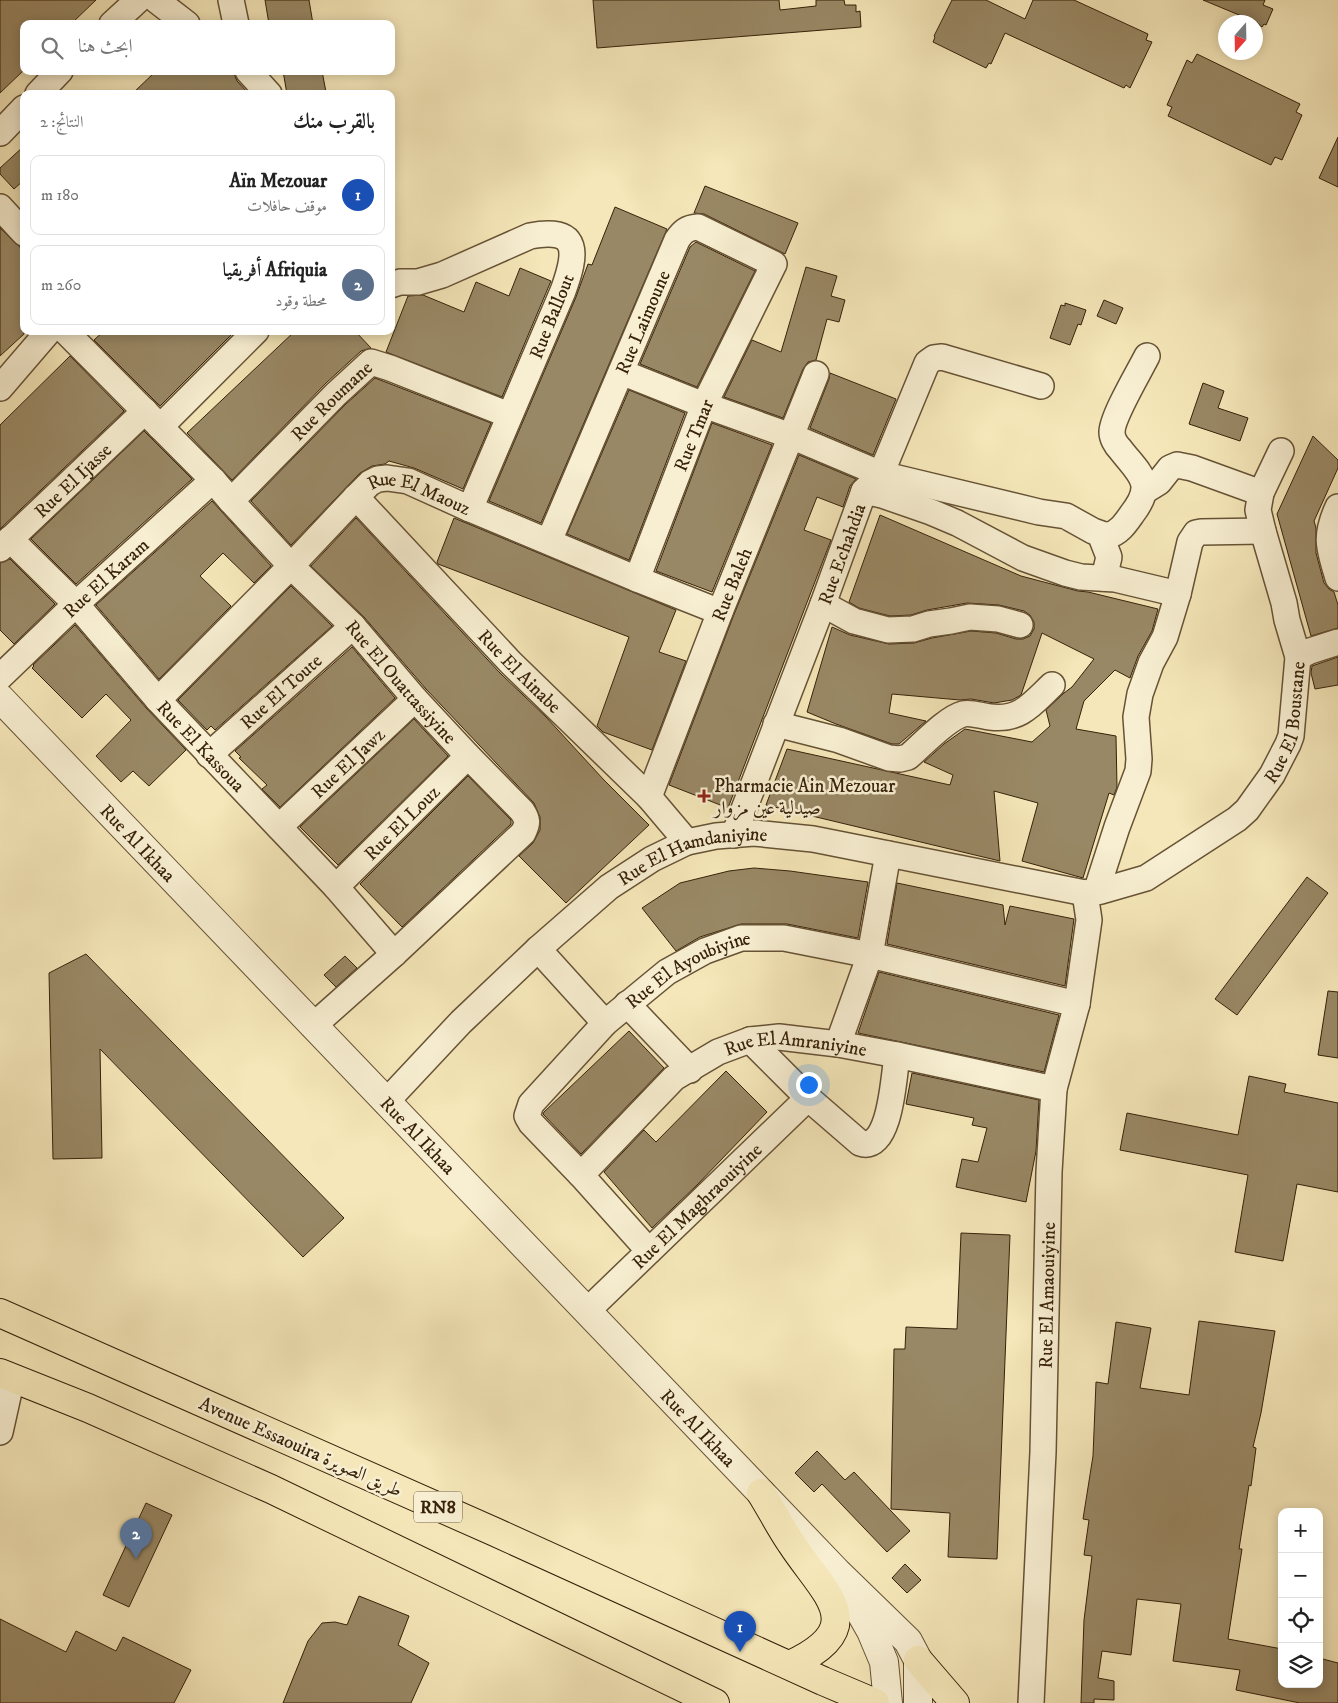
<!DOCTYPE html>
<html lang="ar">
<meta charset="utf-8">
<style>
body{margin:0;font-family:"IM FELL DW Pica",Amiri,serif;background:#f6f6f6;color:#222;direction:rtl}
.controls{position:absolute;right:15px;bottom:15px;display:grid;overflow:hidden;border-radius:10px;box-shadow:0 2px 12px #0003}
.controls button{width:45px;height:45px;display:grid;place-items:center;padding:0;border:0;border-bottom:1px solid #e0e0e0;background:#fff;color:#222;font:25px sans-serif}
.compass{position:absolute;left:1218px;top:15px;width:45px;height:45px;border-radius:50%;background:#fff;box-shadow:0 2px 12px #0003;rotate:200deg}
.you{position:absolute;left:808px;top:1084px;width:18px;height:18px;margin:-12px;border:4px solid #fff;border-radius:50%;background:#1a73e8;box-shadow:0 0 0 8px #1a73e833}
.badge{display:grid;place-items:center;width:32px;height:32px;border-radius:50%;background:#8f2418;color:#fff;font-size:16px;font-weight:700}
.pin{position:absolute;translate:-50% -41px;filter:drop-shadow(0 1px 2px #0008)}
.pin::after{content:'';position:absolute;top:26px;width:18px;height:15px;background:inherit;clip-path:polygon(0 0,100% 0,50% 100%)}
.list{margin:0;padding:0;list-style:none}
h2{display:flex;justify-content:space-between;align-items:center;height:65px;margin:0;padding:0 20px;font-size:21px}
h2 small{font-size:16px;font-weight:400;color:#767676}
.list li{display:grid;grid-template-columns:32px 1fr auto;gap:15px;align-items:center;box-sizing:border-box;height:80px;margin:0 10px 10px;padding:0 10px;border:1px solid #e0e0e0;border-radius:10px}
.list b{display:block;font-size:19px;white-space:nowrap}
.list p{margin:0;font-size:16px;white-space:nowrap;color:#767676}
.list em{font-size:16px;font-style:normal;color:#767676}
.icon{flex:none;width:28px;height:28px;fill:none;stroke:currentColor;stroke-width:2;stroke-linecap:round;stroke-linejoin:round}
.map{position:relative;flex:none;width:1338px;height:1703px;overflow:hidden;direction:ltr}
.search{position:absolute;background:#fff;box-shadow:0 2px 12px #0003;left:20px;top:20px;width:375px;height:55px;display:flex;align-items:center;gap:12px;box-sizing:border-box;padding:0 18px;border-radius:10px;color:#767676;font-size:19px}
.panel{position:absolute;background:#fff;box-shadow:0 2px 12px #0003;left:20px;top:90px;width:375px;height:245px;border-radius:10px;direction:rtl}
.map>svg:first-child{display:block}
.building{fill:#998865;stroke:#362109}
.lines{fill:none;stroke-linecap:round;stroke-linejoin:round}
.minor-casing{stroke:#665235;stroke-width:28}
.tertiary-casing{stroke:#665235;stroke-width:30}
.primary-casing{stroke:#362109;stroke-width:30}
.minor{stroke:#f8efd2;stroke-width:25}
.tertiary{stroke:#f8efd2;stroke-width:28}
.primary{stroke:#f5e7b9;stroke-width:28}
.poi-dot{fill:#8f2418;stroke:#f8efd2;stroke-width:2}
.labels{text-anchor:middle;stroke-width:5;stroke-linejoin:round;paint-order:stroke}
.shield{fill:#f8efd2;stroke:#705f45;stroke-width:1}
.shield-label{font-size:18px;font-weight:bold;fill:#362109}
.street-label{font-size:19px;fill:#362109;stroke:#f8efd2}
.poi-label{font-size:19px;fill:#362109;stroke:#f8efd2;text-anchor:start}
</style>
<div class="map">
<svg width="1338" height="1703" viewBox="0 0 1338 1703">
<rect width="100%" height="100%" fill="#f5e7b9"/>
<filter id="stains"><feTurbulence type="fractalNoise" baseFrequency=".004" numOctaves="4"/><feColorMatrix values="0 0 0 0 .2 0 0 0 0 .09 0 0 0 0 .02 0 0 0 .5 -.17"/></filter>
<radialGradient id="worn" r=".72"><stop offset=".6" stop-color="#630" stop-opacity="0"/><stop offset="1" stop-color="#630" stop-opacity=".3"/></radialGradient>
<!-- building -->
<path class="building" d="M0 0H96L71 24H24V70L0 93Z
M265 0H309L313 24H269Z
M593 0H779L780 10 816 6V0H844L845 5H856V12L860 11 861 27 597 48Z
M952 0H986L1025 19 1033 0H1074L1148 34 1146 40 1152 42 1130 88 1126 85 1124 88 1005 33 991 64 989 63 986 68 933 42 935 37 934 36Z
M1203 0H1265L1263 5 1273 9 1266 25 1264 24 1262 27 1256 22Z
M1197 54 1300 104 1296 112 1302 115 1282 160 1275 157 1271 165 1168 116 1172 107 1167 105 1187 60 1192 63Z
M156 71H233L237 81 249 94H132Z
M283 71H322L326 92 315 94H287Z
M1338 137V187L1319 178Z
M24 146V180L14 189 0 174V168Z
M705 186 798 223 785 254 704 214 694 213Z
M615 207 667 229 541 523 489 501 576 297 588 264 592 265Z
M0 228 24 251V334L0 356Z
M696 242 755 271 697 387 640 364 690 247Z
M806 267 837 276 831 296 845 300 839 322 827 319 816 360 808 362 803 369 783 418 724 397 752 340 781 352Z
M520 268 551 281 502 397 386 352 408 296 423 295 464 312 476 282 509 296Z
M1104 300 1123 308 1116 324 1097 316Z
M1065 303 1086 310 1081 325 1078 324 1070 345 1050 338 1061 305 1065 306Z
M104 331H235L160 406 94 340Z
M295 331H355L371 348 361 351 326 383 232 480 187 433Z
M70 356 124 411 0 529V425Z
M830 373 896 399 873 455 810 428 829 379Z
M375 378 491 423 463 489 414 468 389 461 385 464 372 466 360 473 291 545 251 501 346 404Z
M1203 383 1224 391 1218 408 1248 418 1240 441 1189 424Z
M629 390 685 413 629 560 567 534Z
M712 423 772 445 712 592 656 571Z
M144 431 192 479 76 584 31 539Z
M1313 436 1338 460V468L1314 521 1316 528V553L1324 583 1329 589 1334 592 1338 605V628L1311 636 1277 514Z
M799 455 856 479 850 486 843 507 817 497 804 530 831 540 728 808 669 785 733 617Z
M212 501 271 566 254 583 223 553 200 576 231 606 159 679 96 605Z
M880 515 1021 576 1078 591 1088 592 1158 609 1152 631 1138 656 1130 678 1115 670 1084 701 1076 729 1116 736 1117 787 1114 795 1109 793 1083 878 1022 861 1038 803 994 791 1000 861 766 805 787 749 950 785 953 775 924 762 944 744 965 729 1032 742 1050 726 1046 710 1064 693 1072 687 1094 659 1042 633 1021 695 1012 700 994 703 971 699 960 700 892 694 889 713 926 721 899 744H892L836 724 807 712 832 627 850 635 889 644 914 643 932 638 971 631 996 633 1016 639H1023L1030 636 1034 629V622L1030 615 1024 611 999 605 967 603 927 610 911 615 890 616 859 608 849 602Z
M356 518 500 673 546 717 604 780 649 825 566 903 519 856 533 843 540 830V817L534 803 426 689 364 617 311 566Z
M454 518 676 610 659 652 686 661 652 750 603 732 597 726 629 637 438 564 437 562Z
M10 559 55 604 14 644 0 630V563Z
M291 586 332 626 215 730 211 726 207 730 178 700Z
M75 625 147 709 186 750 149 786 133 771 121 782 96 756 131 720 106 694 82 718 32 668 34 666 33 665Z
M352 647 395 698 280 807 262 789 267 785 239 758 241 757 235 751Z
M1338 657V685L1315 689 1311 673 1312 666Z
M414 719 448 756 338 865 300 827Z
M468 776 511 820V824L402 927 360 884Z
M754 868 790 871 868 882 858 938 787 924H741L700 937 676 951 642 908 680 883 729 871Z
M1307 877 1328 893 1237 1015 1215 999Z
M897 883 1003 905 1005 925 1010 906 1074 919 1065 986 887 944Z
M86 954 344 1218 303 1257 100 1049 102 1158 53 1159 49 973Z
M345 956 357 968 336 987 324 975Z
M879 972 1059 1015 1044 1072 858 1033Z
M1328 991 1338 992V1058L1318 1055Z
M629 1031 664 1068 581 1154 543 1114 544 1112Z
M726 1071 767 1112 697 1185 652 1228 604 1172 644 1130 656 1142Z
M912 1073 1039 1100 1036 1151 1026 1202 956 1187 962 1159 978 1162 987 1128 972 1125 974 1118 906 1104Z
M1249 1076 1286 1084 1284 1092 1338 1103V1192L1297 1184 1283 1261 1235 1252 1248 1175 1120 1150 1127 1113 1238 1135Z
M961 1233 1010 1235 997 1559 948 1557 950 1513 891 1509 894 1349H905L906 1327 957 1329Z
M1199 1321 1275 1331 1261 1413 1253 1447 1256 1448 1251 1486 1249 1485 1239 1549H1242L1228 1639 1282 1649V1684H1319V1658L1338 1663V1703H1300L1236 1690 1240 1670 1173 1661 1181 1604 1137 1599 1131 1655 1102 1651 1098 1678 1114 1681V1700L1094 1699V1703H1081L1084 1620 1092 1556 1084 1555 1089 1520 1083 1519 1093 1456 1096 1382 1108 1384 1116 1322 1151 1328 1140 1388 1189 1395Z
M817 1451 845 1480 854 1472 910 1531 887 1552 822 1484 814 1492 795 1473Z
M146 1503 172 1515 129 1607 103 1595Z
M905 1564 921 1580 907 1593 892 1578Z
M359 1596 409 1616 398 1645 429 1663 411 1703H283L308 1641 322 1623 335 1622 347 1625Z
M0 1619 66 1652 76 1631 116 1651 123 1637 191 1670 174 1703H0Z"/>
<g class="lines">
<defs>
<g id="minor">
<path d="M156 0 187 24"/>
<path d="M231 0 236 24"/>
<path d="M112 24 138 0"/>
<path d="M248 71 269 94"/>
<path d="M38 94 60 71"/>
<path d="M0 133 24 108"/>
<path d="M0 207 24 233"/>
<path d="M391 285 400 282H418L442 275 530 236C582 226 576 255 563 291L470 509"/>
<path id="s1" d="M65 331 213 480 231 501 291 566 353 626 415 699 468 756 522 811C528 820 528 823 523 833L394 954 313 1026"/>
<path d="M621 372 704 405 791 436 881 474 1039 512 1066 516 1093 531 1107 536C1119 533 1125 524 1132 514 1156 483 1140 475 1120 449 1116 445 1112 438 1112 432 1112 417 1139 372 1147 356"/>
<path d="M0 388 49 331"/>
<path d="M160 427 256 331"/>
<path d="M1146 490 1159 482 1170 468 1177 465 1192 468 1261 493"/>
<path d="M864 491 882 495 931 512 957 523 1023 558 1065 573 1081 577 1115 579 1178 594"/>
<path id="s2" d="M356 497 511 663 649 797 687 842"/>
<path id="s3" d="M231 501 336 394 371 362 390 368 509 415"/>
<path d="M1338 507C1324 537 1329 548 1338 578"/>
<path d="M1100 534 1109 557 1104 578"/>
<path id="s4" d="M10 539 76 604 158 700 336 887 394 954"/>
<path id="s5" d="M549 541 677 240C683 231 687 228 698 227L774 264 704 405 637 579"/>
<path id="s6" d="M0 549 145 411"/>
<path d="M823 604 854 621 888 630 913 629 929 624 951 621 970 617 998 619 1020 625"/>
<path d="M1298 657 1310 651 1338 642"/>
<path id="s7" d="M0 677 76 604 213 480"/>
<path id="s8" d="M158 700 291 566 356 497 370 483 378 479 387 478 408 481 470 509 637 579 720 612"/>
<path d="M776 724 839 740 889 758 900 759 908 757C921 746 947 718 963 714 971 712 981 716 990 717 1020 721 1032 704 1052 685"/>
<path id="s9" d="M209 755 353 626"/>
<path id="s10" d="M649 797 720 612 816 374"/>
<path id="s11" d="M279 827 415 699"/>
<path id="s12" d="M734 835 823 604 864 491 881 474 927 363 934 358 942 357 1041 386"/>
<path id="s13" d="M336 887 468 756"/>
<path d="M1096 892 1117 827 1138 771 1139 759 1136 717 1140 694 1151 663 1165 637 1178 594 1190 542 1196 533 1201 532 1263 531"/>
<path d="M538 949 605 1023"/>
<path d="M627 1004 690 1070"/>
<path d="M750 1040 808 1098 860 1143C891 1154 894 1073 897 1055"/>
<path d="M838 1044 870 955 888 854"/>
<path id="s14" d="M386 1102 461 1022 538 949 609 887 652 859 687 842 716 836 754 833 813 839 1085 893 1101 891 1146 878 1237 819 1247 810 1272 775 1288 744 1291 736 1298 657 1287 620 1284 603 1263 531 1258 510 1261 493 1281 451"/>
<path id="s15" d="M581 1175 674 1078 718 1052 750 1040 779 1037 838 1044 897 1055 1054 1089"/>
<path id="s16" d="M649 1251 581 1175 531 1123 527 1116 531 1104 605 1023 667 972 705 951 741 938H784L870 955 1077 1004"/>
<path id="s17" d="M587 1311 808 1098"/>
<path d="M0 1432 12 1378"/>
<path id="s18" d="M1031 1703 1043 1452 1049 1172 1054 1089 1077 1004 1089 920 1085 893"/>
</g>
<g id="tertiary">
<path id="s19" d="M0 698 837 1572 908 1641 918 1660V1703"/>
<path d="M854 1601 871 1631 884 1662 888 1703"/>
</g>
<path id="primary" d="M0 1313 495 1532 823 1681 875 1703
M0 1373 88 1408 271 1489 715 1703
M761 1493C771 1509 780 1527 791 1543 824 1594 873 1626 790 1665
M918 1660 955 1703"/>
</defs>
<!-- minor casing -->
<use href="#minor" class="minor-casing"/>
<!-- tertiary casing -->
<use href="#tertiary" class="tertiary-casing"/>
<!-- primary casing -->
<use href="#primary" class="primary-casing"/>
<!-- minor -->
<use href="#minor" class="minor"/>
<!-- tertiary -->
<use href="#tertiary" class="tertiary"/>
<!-- primary -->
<use href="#primary" class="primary"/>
</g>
<!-- markers -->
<path class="poi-dot" d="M701.5 788.5h5v5h5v5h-5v5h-5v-5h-5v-5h5z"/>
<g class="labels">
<!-- shield labels -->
<rect class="shield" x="414" y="1491.5" width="48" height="31" rx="4"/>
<g class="shield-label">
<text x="438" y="1513">RN8</text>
</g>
<!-- street labels -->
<g class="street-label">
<text transform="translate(551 316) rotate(-68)" y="7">Rue Ballout</text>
<text dy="7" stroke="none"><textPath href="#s5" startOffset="238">Rue Laimoune</textPath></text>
<text dy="7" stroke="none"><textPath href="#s3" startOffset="142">Rue Roumane</textPath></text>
<text transform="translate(693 435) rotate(-68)" y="7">Rue Tmar</text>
<text dy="7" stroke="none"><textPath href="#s6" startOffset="100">Rue El Ijasse</textPath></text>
<text dy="7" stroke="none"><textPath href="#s8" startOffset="356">Rue El Maouz</textPath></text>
<text dy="7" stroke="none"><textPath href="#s12" startOffset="301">Rue Echahdia</textPath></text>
<text dy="7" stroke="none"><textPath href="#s7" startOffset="145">Rue El Karam</textPath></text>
<text dy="7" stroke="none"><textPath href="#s10" startOffset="228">Rue Baleh</textPath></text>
<text dy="7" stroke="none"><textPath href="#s2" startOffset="239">Rue El Ainabe</textPath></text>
<text dy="7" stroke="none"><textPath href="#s1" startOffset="486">Rue El Ouattassiyine</textPath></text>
<text dy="7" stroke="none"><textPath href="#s9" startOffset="96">Rue El Toute</textPath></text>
<text dy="7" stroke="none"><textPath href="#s14" startOffset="1088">Rue El Boustane</textPath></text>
<text dy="7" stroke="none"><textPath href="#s4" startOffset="282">Rue El Kassoua</textPath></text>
<text dy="7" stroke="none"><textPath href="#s11" startOffset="94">Rue El Jawz</textPath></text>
<text dy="7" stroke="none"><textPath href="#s13" startOffset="92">Rue El Louz</textPath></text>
<text dy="7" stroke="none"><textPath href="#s19" startOffset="200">Rue Al Ikhaa</textPath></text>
<text dy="7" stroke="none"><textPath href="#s14" startOffset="402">Rue El Hamdaniyine</textPath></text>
<text dy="7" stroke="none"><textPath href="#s16" startOffset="405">Rue El Ayoubiyine</textPath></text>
<text dy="7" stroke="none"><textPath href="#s15" startOffset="265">Rue El Amraniyine</textPath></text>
<text dy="7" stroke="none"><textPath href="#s19" startOffset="605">Rue Al Ikhaa</textPath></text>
<text dy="7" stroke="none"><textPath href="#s17" startOffset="152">Rue El Maghraouiyine</textPath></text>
<text dy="7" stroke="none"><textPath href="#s18" startOffset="408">Rue El Amaouiyine</textPath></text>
<text dy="7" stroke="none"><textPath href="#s19" startOffset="1010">Rue Al Ikhaa</textPath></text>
<text transform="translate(301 1446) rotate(24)" y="7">Avenue Essaouira طريق الصويرة</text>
</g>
<!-- poi labels -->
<g class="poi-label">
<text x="714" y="792">Pharmacie Ain Mezouar<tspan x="714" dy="22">صيدلية عين مزوار</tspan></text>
</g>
</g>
<rect width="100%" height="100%" filter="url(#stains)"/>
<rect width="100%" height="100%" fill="url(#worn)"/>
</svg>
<div class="controls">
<button>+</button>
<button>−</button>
<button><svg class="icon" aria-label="locate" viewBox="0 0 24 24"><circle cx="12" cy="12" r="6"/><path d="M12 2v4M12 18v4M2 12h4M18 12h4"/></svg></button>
<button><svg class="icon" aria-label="layers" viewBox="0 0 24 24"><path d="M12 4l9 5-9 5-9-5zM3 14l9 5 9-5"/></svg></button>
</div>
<svg class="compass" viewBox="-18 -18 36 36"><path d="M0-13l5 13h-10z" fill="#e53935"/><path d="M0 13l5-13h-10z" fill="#767676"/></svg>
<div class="you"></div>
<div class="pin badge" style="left:740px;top:1652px;background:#1a4fb4">1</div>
<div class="pin badge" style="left:136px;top:1559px;background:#5c6f8a">2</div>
<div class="search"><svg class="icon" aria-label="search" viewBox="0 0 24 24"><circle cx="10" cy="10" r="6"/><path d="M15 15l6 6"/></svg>ابحث هنا</div>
<section class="panel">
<h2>بالقرب منك<small>النتائج: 2</small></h2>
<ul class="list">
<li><span class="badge" style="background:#1a4fb4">1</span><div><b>Aïn Mezouar</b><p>موقف حافلات</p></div><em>180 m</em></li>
<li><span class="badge" style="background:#5c6f8a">2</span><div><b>Afriquia أفريقيا</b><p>محطة وقود</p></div><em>260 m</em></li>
</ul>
</section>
</div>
